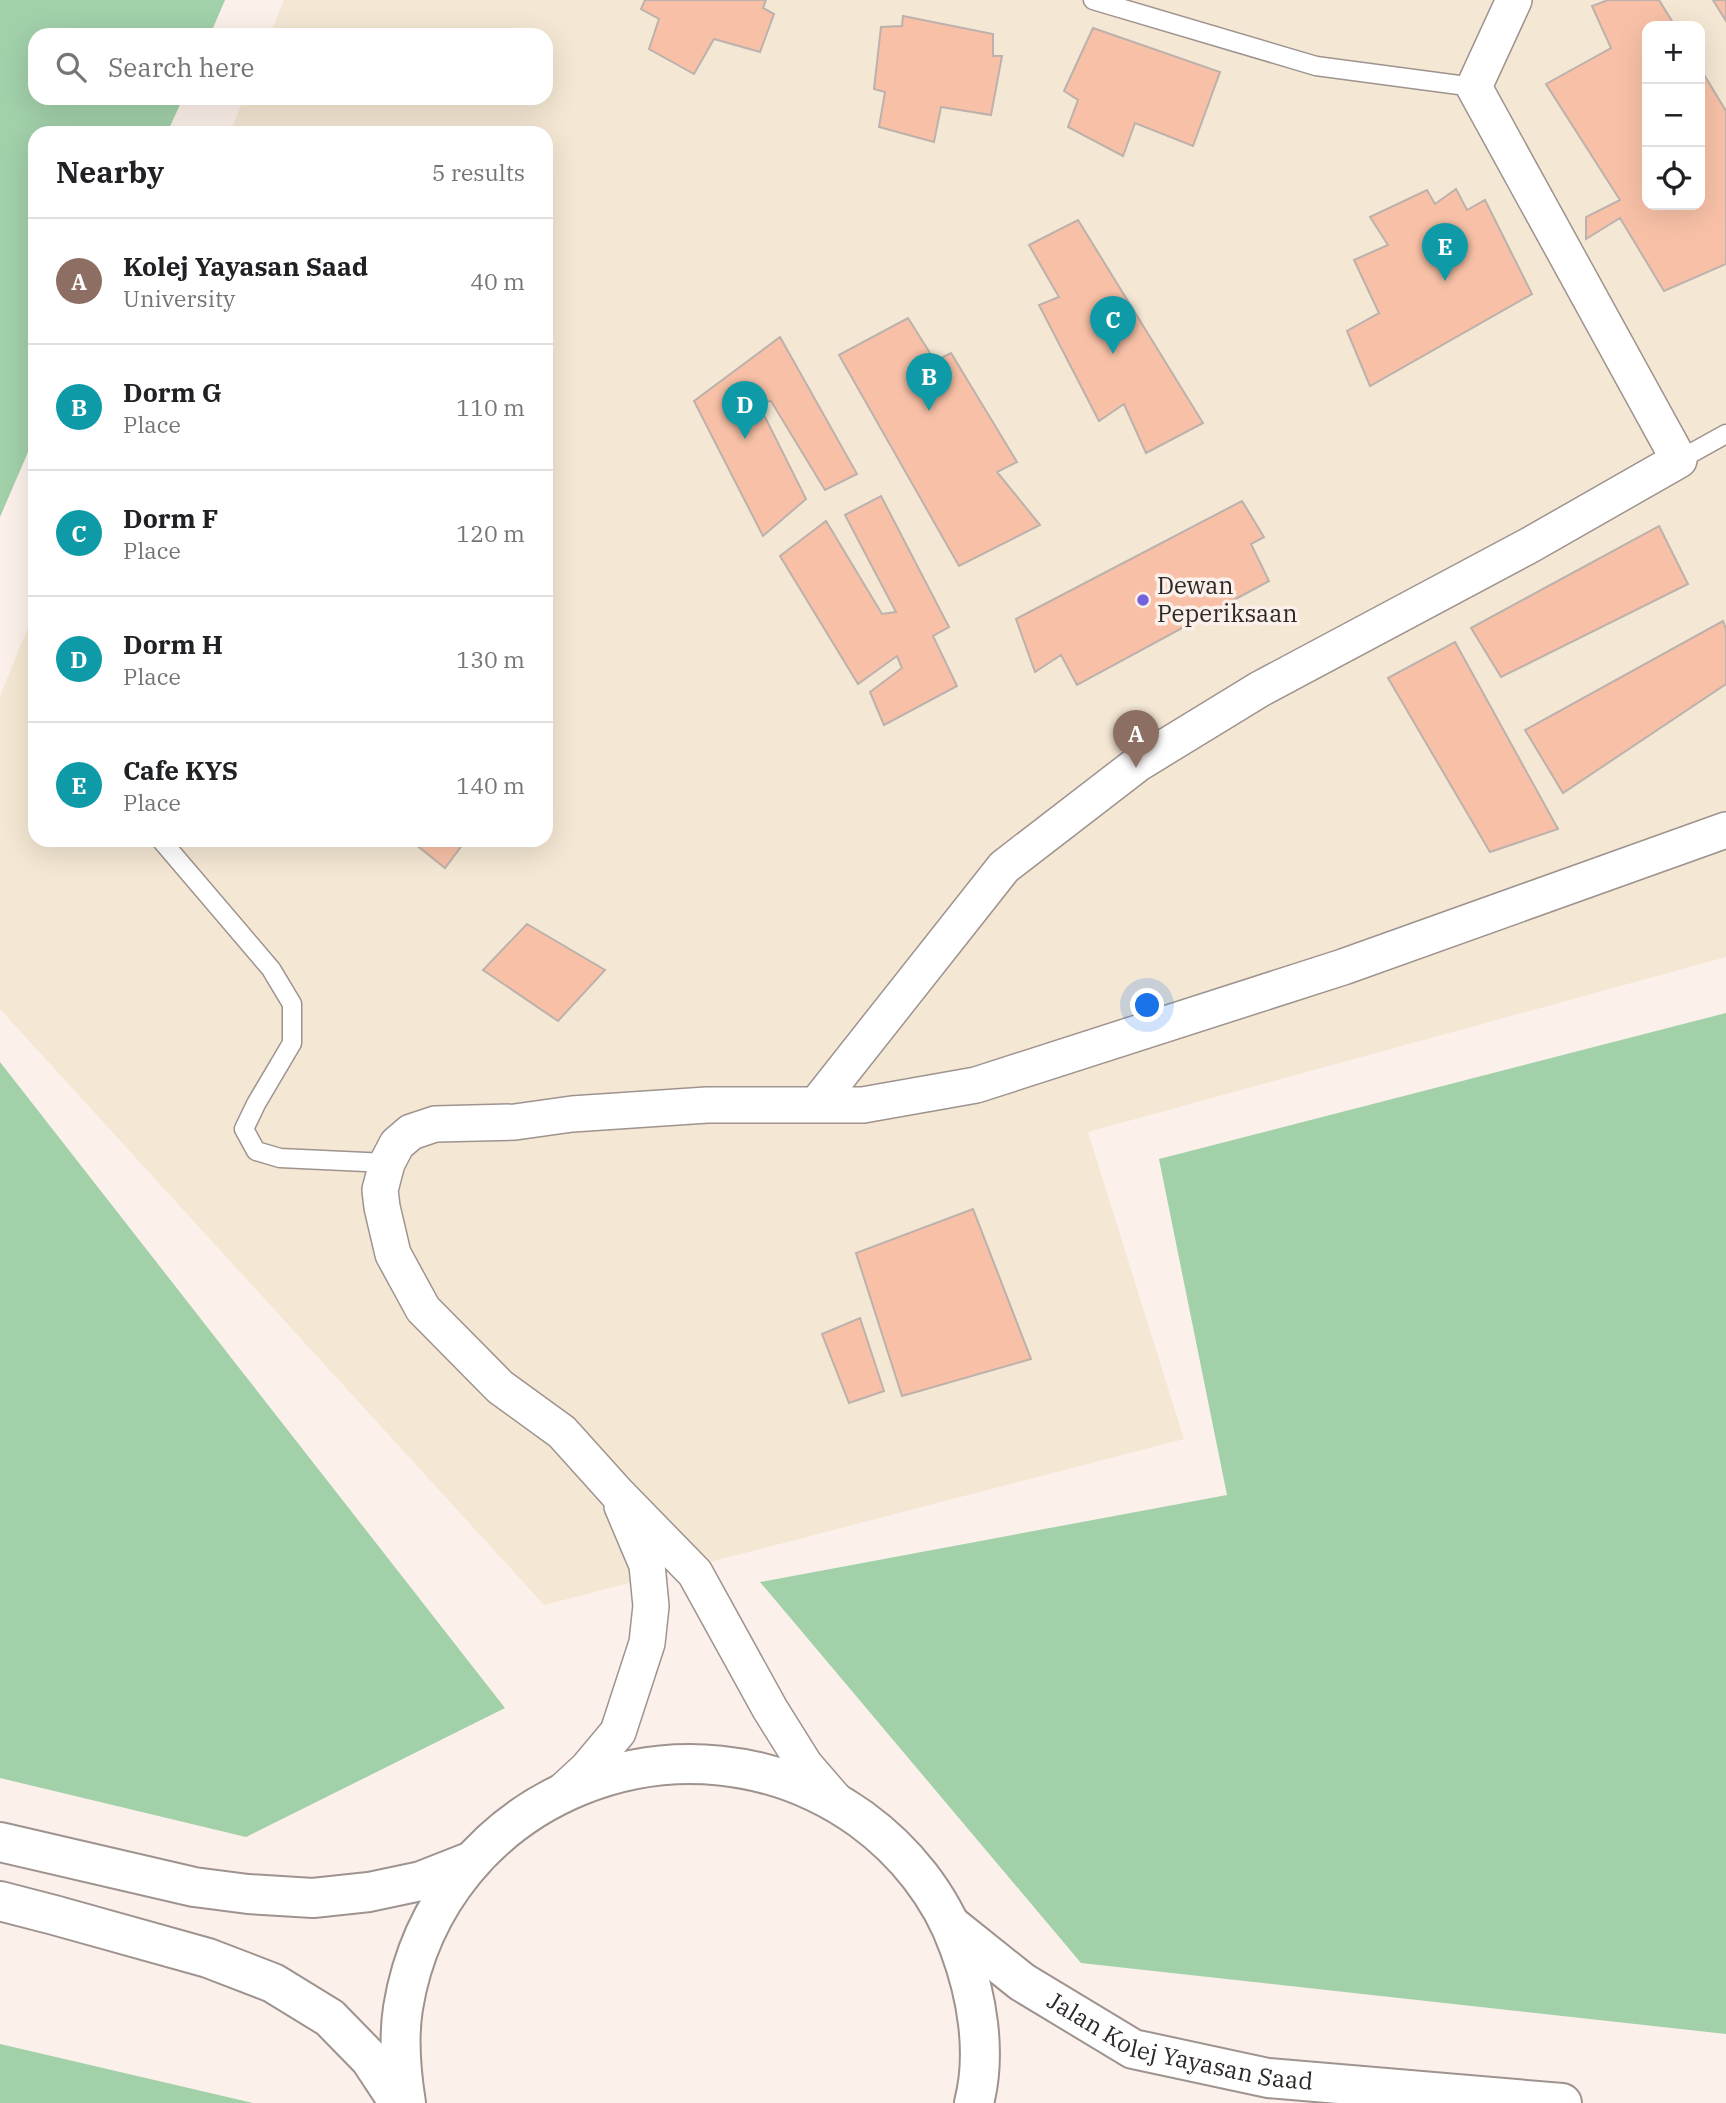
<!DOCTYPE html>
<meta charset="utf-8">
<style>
body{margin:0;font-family:"IBM Plex Serif",serif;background:#f2f2f2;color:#202124}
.controls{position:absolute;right:21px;top:21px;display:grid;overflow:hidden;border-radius:14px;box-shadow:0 7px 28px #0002}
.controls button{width:63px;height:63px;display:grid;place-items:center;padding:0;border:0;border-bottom:2px solid #e0e0e0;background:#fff;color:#202124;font:35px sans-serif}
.you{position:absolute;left:1148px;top:1006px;width:24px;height:24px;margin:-18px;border:5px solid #fff;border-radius:50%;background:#1a73e8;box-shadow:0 0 0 10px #1a73e833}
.badge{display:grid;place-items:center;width:46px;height:46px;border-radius:50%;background:#1a73e8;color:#fff;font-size:23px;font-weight:700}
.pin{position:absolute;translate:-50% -58px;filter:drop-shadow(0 2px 4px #0008)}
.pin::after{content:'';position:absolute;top:37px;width:24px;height:21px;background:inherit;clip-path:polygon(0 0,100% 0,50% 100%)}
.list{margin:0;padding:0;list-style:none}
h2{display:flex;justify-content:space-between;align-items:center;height:91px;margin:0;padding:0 28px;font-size:30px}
h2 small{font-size:23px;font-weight:400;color:#757577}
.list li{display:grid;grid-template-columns:46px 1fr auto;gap:21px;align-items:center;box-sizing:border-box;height:126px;padding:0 28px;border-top:2px solid #e0e0e0}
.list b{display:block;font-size:26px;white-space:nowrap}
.list p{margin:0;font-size:23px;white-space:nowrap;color:#757577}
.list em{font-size:23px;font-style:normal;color:#757577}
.icon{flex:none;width:38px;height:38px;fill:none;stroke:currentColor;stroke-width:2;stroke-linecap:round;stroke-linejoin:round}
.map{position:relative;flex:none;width:1726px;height:2103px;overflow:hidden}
.search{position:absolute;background:#fff;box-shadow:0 7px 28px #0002;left:28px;top:28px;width:525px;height:77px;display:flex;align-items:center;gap:18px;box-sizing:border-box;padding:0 24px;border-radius:21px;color:#757577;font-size:26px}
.panel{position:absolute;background:#fff;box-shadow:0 7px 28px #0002;left:28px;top:126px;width:525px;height:721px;border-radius:21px}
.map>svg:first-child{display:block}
.education{fill:#f4e7d3;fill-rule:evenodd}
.forest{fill:#a1d0a9}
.building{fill:#f8c1a7;stroke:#bcb1ac;stroke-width:2}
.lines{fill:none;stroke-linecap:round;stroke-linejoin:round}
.lane-casing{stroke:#9e938e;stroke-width:21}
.street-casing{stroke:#9e938e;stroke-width:38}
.secondary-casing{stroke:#9e938e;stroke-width:42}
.lane{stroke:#fff;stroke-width:18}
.street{stroke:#fff;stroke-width:35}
.secondary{stroke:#fff;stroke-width:38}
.poi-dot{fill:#7262dc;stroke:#fcf0ea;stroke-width:2.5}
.labels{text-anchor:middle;stroke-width:7;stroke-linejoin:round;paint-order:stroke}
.poi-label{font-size:24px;fill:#2d2927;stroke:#fcf0ea;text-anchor:start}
.street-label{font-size:24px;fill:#2d2927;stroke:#fcf0ea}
</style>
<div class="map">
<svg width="1726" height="2103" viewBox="0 0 1726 2103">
<rect width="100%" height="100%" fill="#fcf0ea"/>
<!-- education -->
<path class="education" d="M284 0H1726V957L1088 1132 1184 1439 544 1605 0 1009V696L35 610V840H546V133H230L244 98H546V35H270ZM1647 26H1700V205H1647Z"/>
<!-- forest -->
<path class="forest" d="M0 0H225L210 35H35V98H183L167 133H35V436L0 517Z
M1726 1013V2034L1081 1963 760 1582 1227 1495 1159 1159Z
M0 1062 505 1708 246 1837 0 1778Z
M0 2044 253 2103H0Z"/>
<!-- building -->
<path class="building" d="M645 0H766L763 8 774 14 760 52 714 39 694 74 649 49 659 19 641 9Z
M1608 0H1659L1675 26H1647V205H1700V68L1726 111V264L1664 291 1620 218 1586 239V217L1620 200 1546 84 1611 48 1592 6Z
M1713 0H1726V21Z
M903 16 993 34V56H1002L991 115 941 107 934 142 879 127 885 92 874 89 881 27 902 26Z
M1093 28 1220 72 1193 146 1135 123 1123 156 1068 127 1078 100 1064 91Z
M1456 189 1467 210 1485 200 1532 294 1370 386 1347 331 1379 313 1354 260 1388 245 1370 217 1427 190 1435 204Z
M1078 220 1203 423 1146 453 1124 404 1099 421 1039 305 1059 297 1029 245Z
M908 318 935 361 951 353 1017 462 997 472 1040 525 959 566 839 355Z
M780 337 857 474 825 490 771 401 758 403 806 499 763 536 694 401Z
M881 496 949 627 933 636 957 686 884 725 870 692 902 668 897 656 858 684 780 556 826 521 882 614 896 612 845 515Z
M1242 501 1264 537 1251 544 1269 581 1077 685 1061 655 1035 672 1016 619Z
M1659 526 1688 584 1501 677 1471 628Z
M1723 621 1726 629V684L1563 793 1525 730Z
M1455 642 1558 829 1490 852 1388 678Z
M410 840H466L445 868Z
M527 924 605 970 558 1021 483 970Z
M973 1209 1031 1359 902 1396 856 1253Z
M860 1318 884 1391 849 1403 822 1334Z"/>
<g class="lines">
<defs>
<path id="lane" d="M1093 0 1316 66 1474 87
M1679 460 1726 434
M161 840 271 969 292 1004V1043L256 1104 244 1129 256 1151 280 1158 387 1163"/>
<path id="street" d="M816 1105 1004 867 1139 763 1260 689 1530 545 1679 460 1474 87 1514 0
M562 1792 587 1769 618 1732 647 1643 651 1606 647 1565 622 1506
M837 1802 805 1765 770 1709 695 1573 616 1492 562 1432 500 1387 423 1309 393 1254 382 1207 380 1190 387 1163 397 1144 411 1132 435 1124 515 1122 572 1114 707 1105H863L976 1085 1343 967 1726 830"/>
<g id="secondary">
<path d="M0 1842 194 1887 248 1894 313 1898 369 1892 421 1881 472 1861"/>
<path d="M0 1901 54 1915 208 1958 273 1983 330 2018 370 2059 399 2103"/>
<path id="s1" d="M952 1926 1022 1982 1133 2049 1268 2078 1562 2103"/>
<path d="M406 2103C401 2072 398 2040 403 2008 438 1793 685 1694 861 1819 905 1851 941 1896 959 1947 977 1995 987 2053 974 2103"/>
</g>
</defs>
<!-- lane casing -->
<use href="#lane" class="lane-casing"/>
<!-- street casing -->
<use href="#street" class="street-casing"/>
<!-- secondary casing -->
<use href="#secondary" class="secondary-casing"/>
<!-- lane -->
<use href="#lane" class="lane"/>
<!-- street -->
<use href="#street" class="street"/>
<!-- secondary -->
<use href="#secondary" class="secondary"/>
</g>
<!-- markers -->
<circle class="poi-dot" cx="1143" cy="600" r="7"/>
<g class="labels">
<!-- poi labels -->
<g class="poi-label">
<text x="1157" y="594">Dewan<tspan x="1157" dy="28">Peperiksaan</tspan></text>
</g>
<!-- street labels -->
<g class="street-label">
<text dy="8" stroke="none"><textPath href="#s1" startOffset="262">Jalan Kolej Yayasan Saad</textPath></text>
</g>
</g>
</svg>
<div class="controls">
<button>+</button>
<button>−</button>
<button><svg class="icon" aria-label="locate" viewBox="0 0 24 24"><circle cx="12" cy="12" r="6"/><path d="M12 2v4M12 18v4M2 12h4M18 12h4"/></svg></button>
</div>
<div class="you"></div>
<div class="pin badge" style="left:1136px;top:768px;background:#8d6e63">A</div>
<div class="pin badge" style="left:929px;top:411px;background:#0f9aa8">B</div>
<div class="pin badge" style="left:1113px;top:354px;background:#0f9aa8">C</div>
<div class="pin badge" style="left:745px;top:439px;background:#0f9aa8">D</div>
<div class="pin badge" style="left:1445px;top:281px;background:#0f9aa8">E</div>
<div class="search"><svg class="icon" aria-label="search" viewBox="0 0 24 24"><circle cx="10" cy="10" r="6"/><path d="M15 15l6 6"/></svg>Search here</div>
<section class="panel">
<h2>Nearby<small>5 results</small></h2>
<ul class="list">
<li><span class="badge" style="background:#8d6e63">A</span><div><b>Kolej Yayasan Saad</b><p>University</p></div><em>40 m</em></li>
<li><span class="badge" style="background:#0f9aa8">B</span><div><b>Dorm G</b><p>Place</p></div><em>110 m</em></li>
<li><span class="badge" style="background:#0f9aa8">C</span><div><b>Dorm F</b><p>Place</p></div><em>120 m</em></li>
<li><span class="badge" style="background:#0f9aa8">D</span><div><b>Dorm H</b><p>Place</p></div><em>130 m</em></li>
<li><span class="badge" style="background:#0f9aa8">E</span><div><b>Cafe KYS</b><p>Place</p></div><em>140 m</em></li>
</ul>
</section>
</div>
